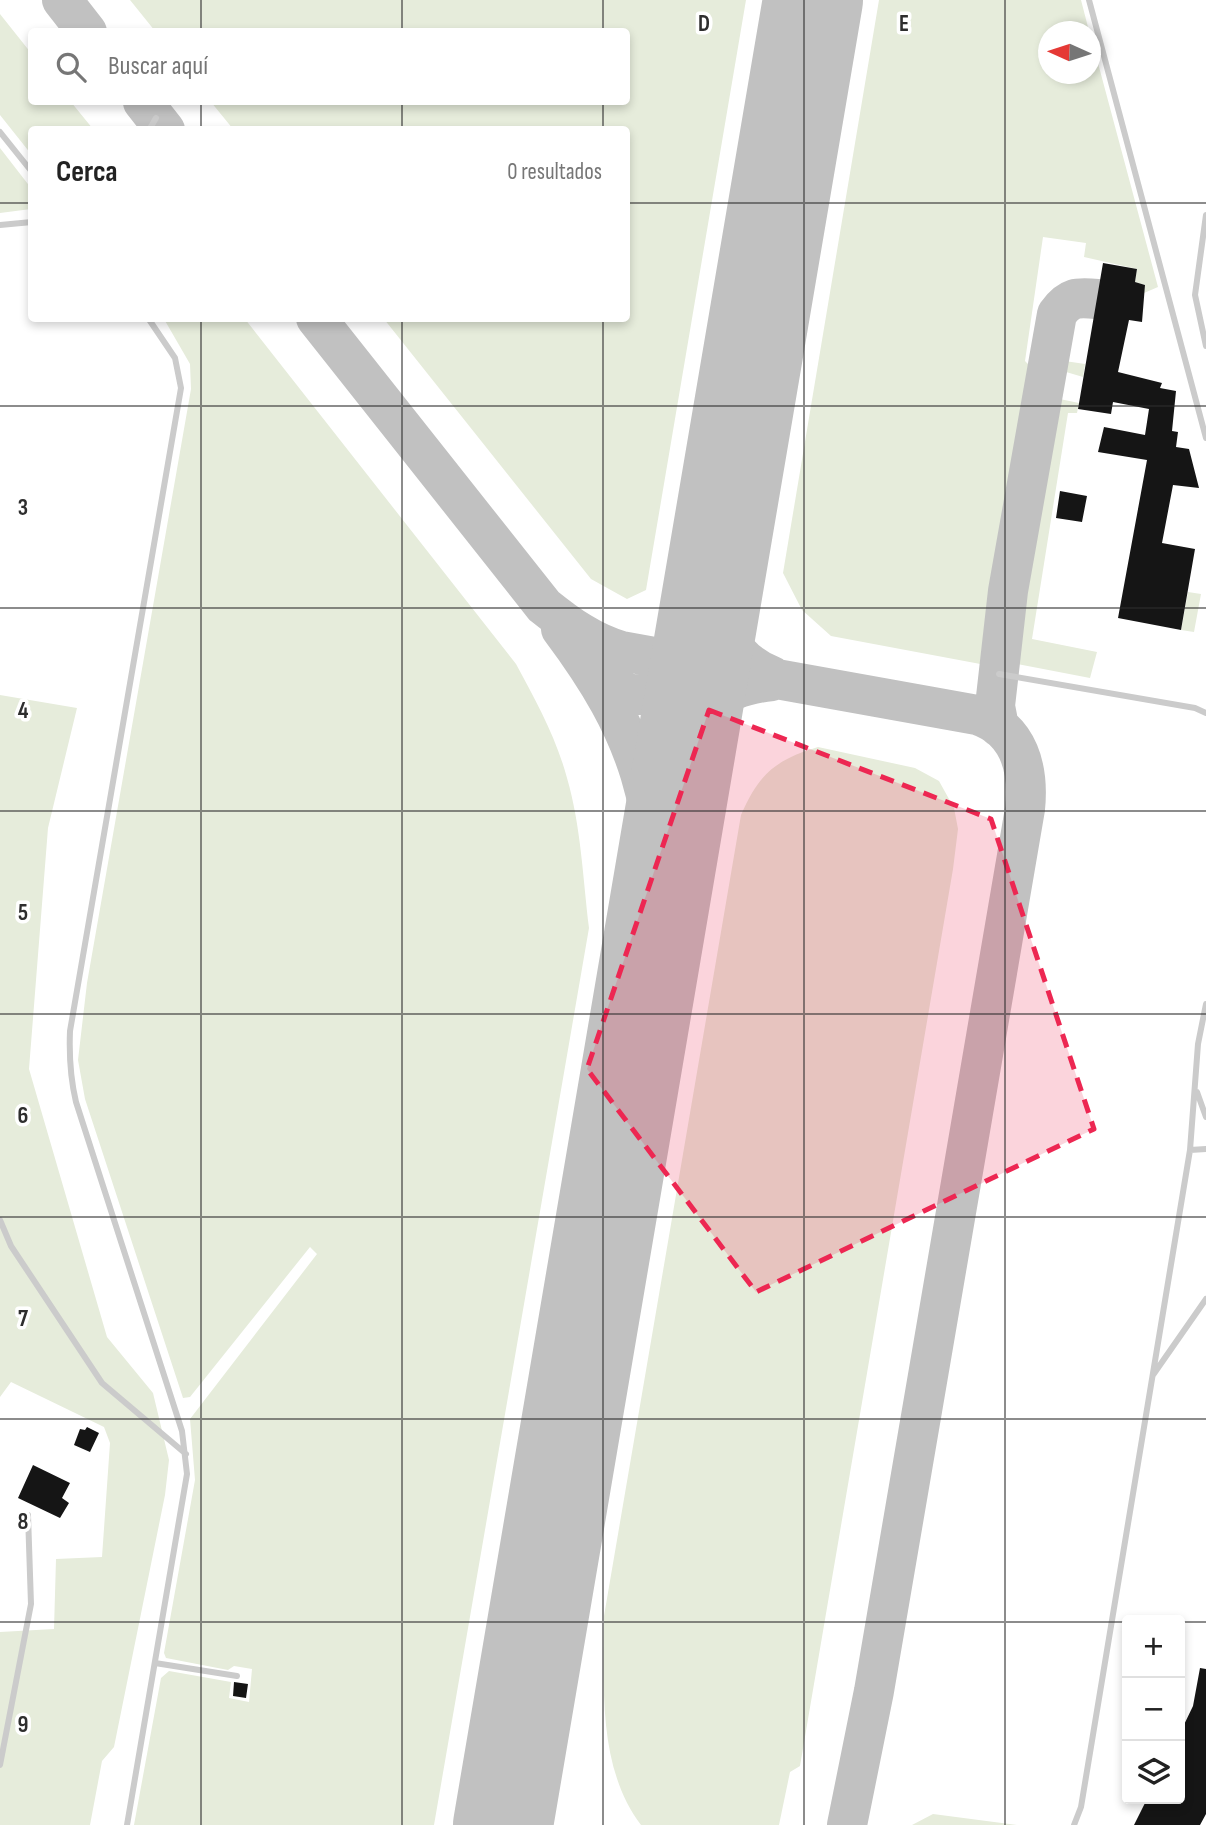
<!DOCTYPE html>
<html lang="es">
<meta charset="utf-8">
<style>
body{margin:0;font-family:"Sofia Sans Condensed",sans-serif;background:#f6f6f6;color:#222}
.controls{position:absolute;right:21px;bottom:21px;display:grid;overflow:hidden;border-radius:7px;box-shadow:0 4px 10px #0003}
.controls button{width:63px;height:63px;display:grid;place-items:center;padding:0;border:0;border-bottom:2px solid #e0e0e0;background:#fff;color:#222;font:35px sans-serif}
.compass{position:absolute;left:1038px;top:21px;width:63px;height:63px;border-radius:50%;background:#fff;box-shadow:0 4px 10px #0003;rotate:273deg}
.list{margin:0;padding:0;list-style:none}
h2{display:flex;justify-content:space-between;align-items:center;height:91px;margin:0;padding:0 28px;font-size:30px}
h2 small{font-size:23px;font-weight:400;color:#767676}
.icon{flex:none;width:38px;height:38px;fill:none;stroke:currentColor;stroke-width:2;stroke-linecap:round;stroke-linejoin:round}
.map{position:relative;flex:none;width:1206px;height:1825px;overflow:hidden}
.search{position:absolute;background:#fff;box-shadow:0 4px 10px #0003;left:28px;top:28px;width:602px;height:77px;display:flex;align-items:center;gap:18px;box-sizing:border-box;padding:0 24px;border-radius:7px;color:#767676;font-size:26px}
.panel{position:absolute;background:#fff;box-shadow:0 4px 10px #0003;left:28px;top:126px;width:602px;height:196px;border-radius:7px}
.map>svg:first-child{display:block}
.green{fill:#e6ecdb}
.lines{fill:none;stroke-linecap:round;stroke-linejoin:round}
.taxiway{stroke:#c1c1c1;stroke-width:40}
.runway{stroke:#c1c1c1;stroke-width:100}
.building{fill:#151515}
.service{stroke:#cbcbcb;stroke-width:6}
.marked{fill:#ed2752;fill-opacity:0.2;stroke:#ed2752;stroke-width:5;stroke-dasharray:14 9;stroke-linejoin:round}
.grid{fill:none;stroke:#2e2e2e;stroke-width:2;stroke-opacity:0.55}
.grid-label{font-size:23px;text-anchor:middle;font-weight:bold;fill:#2e2e2e;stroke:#fff;stroke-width:7;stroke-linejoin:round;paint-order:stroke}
</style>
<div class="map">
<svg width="1206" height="1825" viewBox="0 0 1206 1825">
<rect width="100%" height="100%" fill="#fff"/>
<!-- green -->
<path class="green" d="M130 0H746L646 590 627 599 591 579 384 319 626 318V130L233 129 211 102H626V32L155 31Z
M879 0H1081L1089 31 1048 32V74H1090L1091 37 1158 287 1144 293 1145 285 1135 282 1137 269 1084 257 1086 243 1043 237 1025 361 1037 373 1009 532 991 666 831 636 802 610 783 573Z
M0 14 31 53 32 102H71L93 129 32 130 31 154 0 115Z
M0 148 31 188V209L0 213Z
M164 319H245L516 664C536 701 556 737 567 778 581 826 583 879 589 928L434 1825H134L161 1678 169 1671 231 1682 229 1698 249 1702 252 1669 234 1666 228 1670 166 1658 164 1653 195 1480 190 1419 317 1254 310 1247 190 1397 183 1398 85 1099 78 1060 87 983 191 389 190 364Z
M1058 360 1085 364 1083 377 1056 369Z
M1050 397 1079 403 1077 413H1068L1032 639 1097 652 1090 678 1007 662 1025 529Z
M1188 592 1201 594 1194 632 1181 630Z
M0 695 77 708 48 828 29 1069 107 1337 153 1393 169 1460 165 1495 114 1747 102 1761 90 1825H0V1632L54 1629 56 1559 102 1557 110 1443 104 1427 11 1382 0 1397Z
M818 747 915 768 939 781 954 808 958 829 953 869 800 1766 790 1772 779 1825H641C597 1767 604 1685 604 1616L741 815C759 774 775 760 818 747Z
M933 1814 1017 1825H912Z"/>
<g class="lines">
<!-- taxiway -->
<path class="taxiway" d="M62 0 87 32
M143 102 165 130
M316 318 544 606C569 626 591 642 621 651L977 715C1020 729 1029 770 1025 809L874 1691 847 1825
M714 582C714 622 732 661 772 676
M561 629C639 733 663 808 654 938
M597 677C640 711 681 694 703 648
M999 727 995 706 1008 591 1057 314C1069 297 1077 297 1097 299
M684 761C697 710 716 687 772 681
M510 1788 517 1825"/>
<!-- runway -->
<path class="runway" d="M503 1825 813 0"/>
</g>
<!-- building -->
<path class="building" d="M1103 263 1137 269 1135 282 1145 285 1142 322 1129 320 1118 372 1162 383 1160 388 1176 391 1172 431 1178 432 1176 447 1189 449 1199 488 1173 485 1162 543 1195 549 1181 630 1118 618 1147 460 1098 452 1104 427 1145 435 1149 409 1113 402 1111 414 1078 409Z
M1060 491 1087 496 1082 522 1056 518Z
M87 1427 99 1433 90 1452 74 1445 80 1429 85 1430Z
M33 1465 70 1483 62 1498 69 1503 60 1518 18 1498Z
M1200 1668 1206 1669V1814L1200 1825H1134L1147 1799H1180V1733L1193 1706Z
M234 1682 248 1684 246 1698 233 1696Z"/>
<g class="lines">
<!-- service -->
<path class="service" d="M1089 0 1206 438
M149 130 156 118
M0 132 32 172
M1206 215 1195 295 1206 346
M0 225 32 222
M999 674 1195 708 1206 713
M1197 1092 1206 1117
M1190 1150 1206 1149
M0 1220 11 1246 102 1383 186 1454
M1153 1375 1206 1299
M155 1663 237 1676
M0 1765 31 1604 28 1515
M127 1825 187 1474 182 1431 76 1102C70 1077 69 1056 70 1031L181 388 175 358 148 318
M1074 1825 1081 1807 1190 1150 1198 1044 1206 1004"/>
</g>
<!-- marked area -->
<path class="marked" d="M709 710 991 819 1094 1129 756 1292 587 1069Z"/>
<!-- grid -->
<path class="grid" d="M201 0V32M402 0V32M603 0V32M804 0V1825M1005 0V1825M201 102V130M402 102V130M603 102V130M0 203H32M626 203H1206M201 318V1825M402 318V1825M603 318V1825M0 406H1206M0 608H1206M0 811H1206M0 1014H1206M0 1217H1206M0 1419H1206M0 1622H1127M1180 1622H1206"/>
<g class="grid-label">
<text x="704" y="31">D</text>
<text x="904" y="31">E</text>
<text x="23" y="515">3</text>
<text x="23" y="718">4</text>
<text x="23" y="920">5</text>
<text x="23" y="1123">6</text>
<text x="23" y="1326">7</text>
<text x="23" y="1529">8</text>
<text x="23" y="1732">9</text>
</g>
</svg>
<div class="controls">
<button>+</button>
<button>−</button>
<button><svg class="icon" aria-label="layers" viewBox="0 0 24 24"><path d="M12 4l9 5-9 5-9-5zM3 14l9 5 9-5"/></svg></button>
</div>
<svg class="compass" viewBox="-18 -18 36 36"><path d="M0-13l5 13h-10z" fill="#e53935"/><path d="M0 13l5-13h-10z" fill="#767676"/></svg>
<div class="search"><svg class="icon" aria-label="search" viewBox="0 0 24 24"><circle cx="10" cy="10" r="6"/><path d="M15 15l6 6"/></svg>Buscar aquí</div>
<section class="panel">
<h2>Cerca<small>0 resultados</small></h2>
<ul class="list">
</ul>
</section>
</div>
